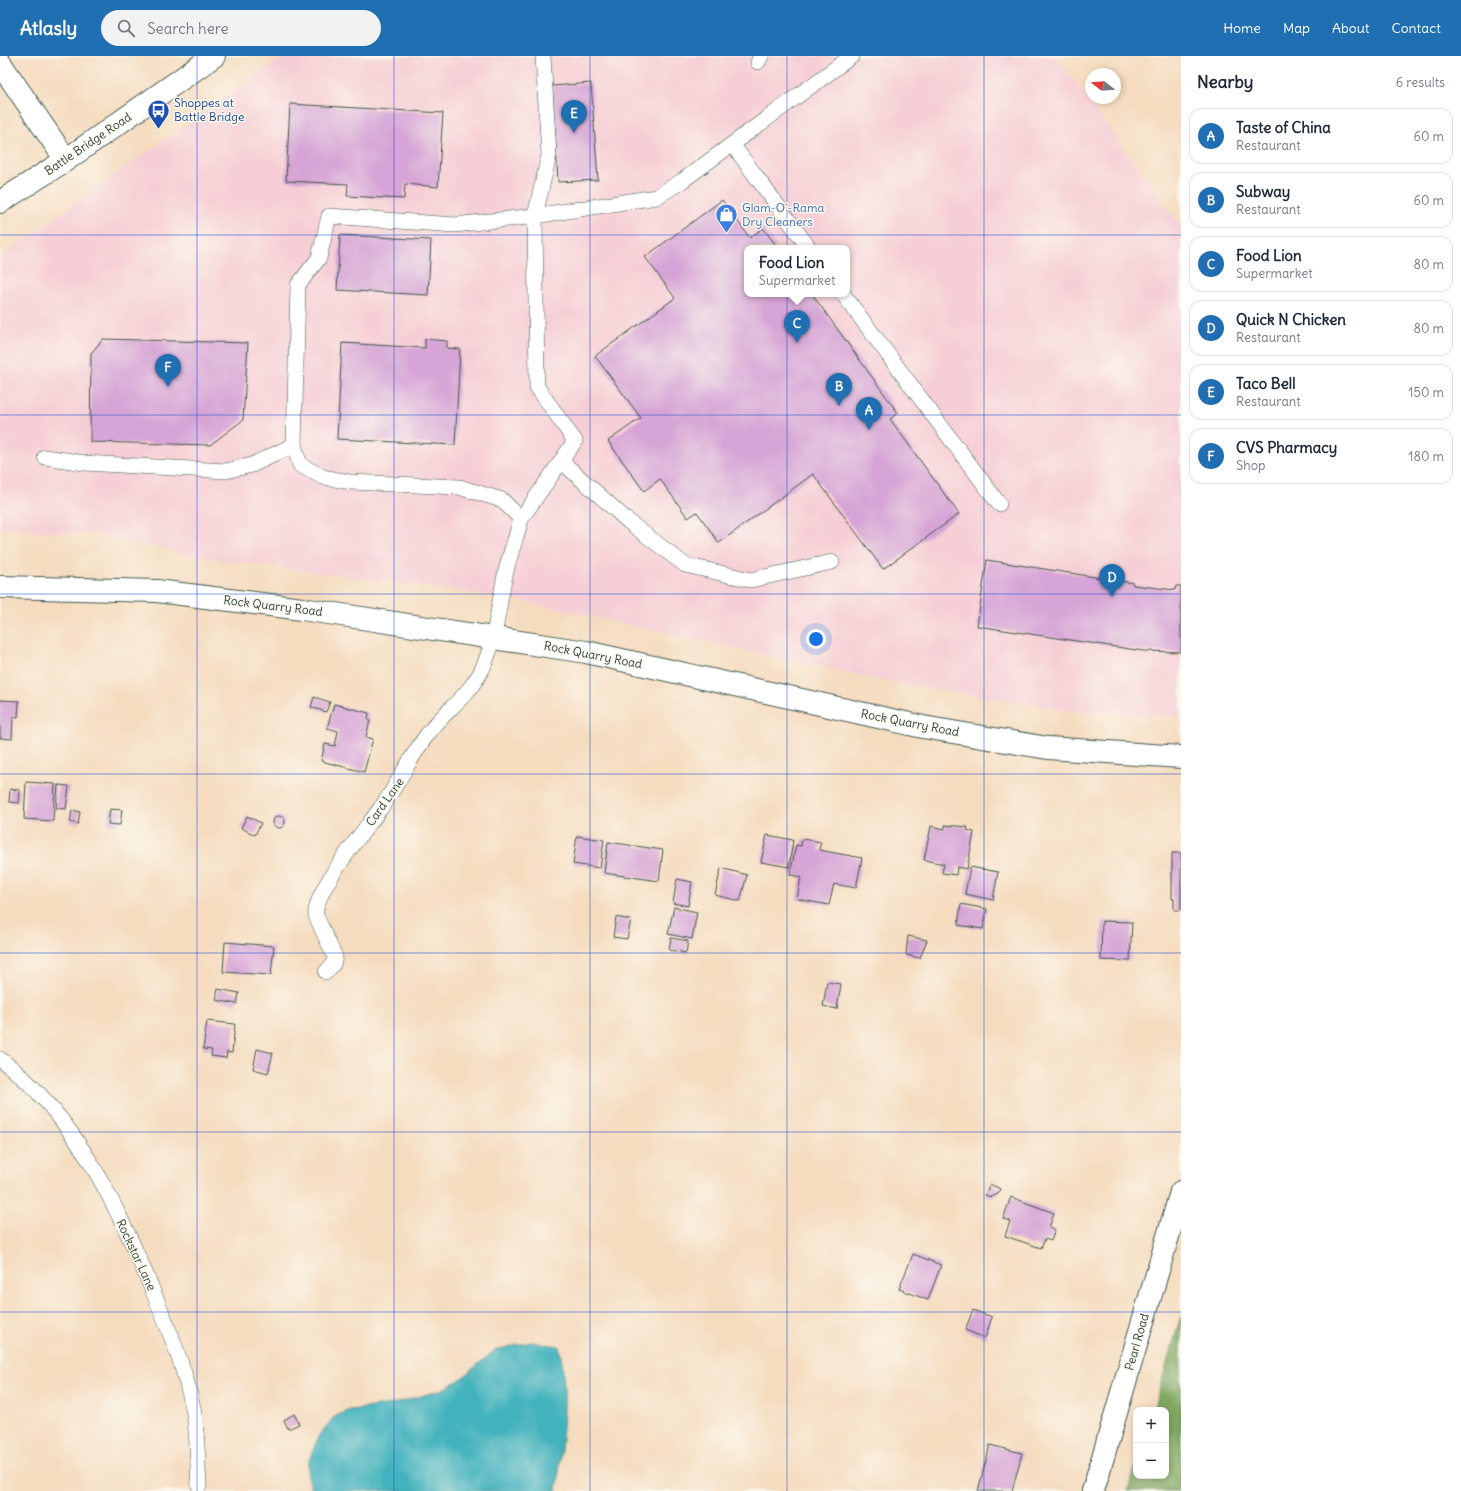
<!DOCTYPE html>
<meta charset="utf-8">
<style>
body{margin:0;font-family:Delius,sans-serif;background:#f2f2f3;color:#1f2937}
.controls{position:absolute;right:12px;bottom:12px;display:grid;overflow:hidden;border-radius:8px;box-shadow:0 2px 6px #0003}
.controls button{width:36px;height:36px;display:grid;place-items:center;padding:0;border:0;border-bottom:1px solid #e0e1e3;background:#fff;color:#1f2937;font:20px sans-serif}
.compass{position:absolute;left:1085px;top:12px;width:36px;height:36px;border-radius:50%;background:#fff;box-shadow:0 2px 6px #0003;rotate:287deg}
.you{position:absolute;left:816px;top:583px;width:14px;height:14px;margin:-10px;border:3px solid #fff;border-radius:50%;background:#1a73e8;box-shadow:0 0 0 6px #1a73e833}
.badge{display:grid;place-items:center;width:26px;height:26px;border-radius:50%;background:#1f6fb2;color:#fff;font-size:13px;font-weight:700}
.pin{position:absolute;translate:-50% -33px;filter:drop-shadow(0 1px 2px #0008)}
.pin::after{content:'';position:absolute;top:21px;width:14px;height:12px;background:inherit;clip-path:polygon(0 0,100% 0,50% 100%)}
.popup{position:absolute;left:744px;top:189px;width:106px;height:52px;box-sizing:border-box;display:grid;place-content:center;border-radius:8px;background:#fff;filter:drop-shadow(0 1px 3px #0005);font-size:13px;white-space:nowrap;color:#747a83}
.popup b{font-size:15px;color:#1f2937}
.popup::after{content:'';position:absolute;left:50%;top:100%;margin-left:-8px;border:8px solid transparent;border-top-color:#fff}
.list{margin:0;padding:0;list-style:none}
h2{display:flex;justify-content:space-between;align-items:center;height:52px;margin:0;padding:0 16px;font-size:17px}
h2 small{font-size:13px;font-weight:400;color:#747a83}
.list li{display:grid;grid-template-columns:26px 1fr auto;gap:12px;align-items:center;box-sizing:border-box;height:56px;margin:0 8px 8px;padding:0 8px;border:1px solid #e0e1e3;border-radius:12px}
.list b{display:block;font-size:15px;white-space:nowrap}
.list p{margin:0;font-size:13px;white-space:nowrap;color:#747a83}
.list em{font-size:13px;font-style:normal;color:#747a83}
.icon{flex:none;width:22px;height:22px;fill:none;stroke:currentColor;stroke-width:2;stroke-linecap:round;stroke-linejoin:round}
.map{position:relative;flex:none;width:1181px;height:1435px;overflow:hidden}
header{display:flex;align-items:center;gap:24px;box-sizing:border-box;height:56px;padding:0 20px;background:#1f6fb2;color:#fff}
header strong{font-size:19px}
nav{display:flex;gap:22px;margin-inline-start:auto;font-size:14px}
.search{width:280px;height:36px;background:#f2f2f3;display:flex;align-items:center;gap:10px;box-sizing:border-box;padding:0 14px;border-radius:22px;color:#747a83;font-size:15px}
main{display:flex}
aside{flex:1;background:#fff}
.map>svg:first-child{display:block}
.built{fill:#f6cfd6;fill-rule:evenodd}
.forest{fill:#7ea65e;stroke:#4e7249}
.water{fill:#43b2bd;stroke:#317878}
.building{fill:#d6a4d6}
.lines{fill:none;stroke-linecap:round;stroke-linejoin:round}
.lane-casing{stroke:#3f5549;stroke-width:16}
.street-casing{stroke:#3f5549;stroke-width:24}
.secondary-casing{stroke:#3f5549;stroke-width:24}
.lane{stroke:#fff;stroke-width:15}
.street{stroke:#fff;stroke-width:22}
.secondary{stroke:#fff;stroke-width:22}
.grid{fill:none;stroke:#1d4ed8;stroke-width:1;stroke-opacity:0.55}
.labels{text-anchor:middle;stroke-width:3;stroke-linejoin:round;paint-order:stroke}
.transit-label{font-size:12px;fill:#164399;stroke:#fbf7ec;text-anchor:start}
.street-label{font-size:12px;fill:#1f3d34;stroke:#fbf7ec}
.shop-label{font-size:12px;fill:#366cbe;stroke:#fbf7ec;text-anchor:start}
</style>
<header>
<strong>Atlasly</strong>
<div class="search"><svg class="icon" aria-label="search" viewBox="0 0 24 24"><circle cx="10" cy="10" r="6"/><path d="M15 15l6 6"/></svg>Search here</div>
<nav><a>Home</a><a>Map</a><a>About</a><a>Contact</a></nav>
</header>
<main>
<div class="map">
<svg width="1181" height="1435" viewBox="0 0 1181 1435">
<rect width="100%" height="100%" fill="#fbf7ec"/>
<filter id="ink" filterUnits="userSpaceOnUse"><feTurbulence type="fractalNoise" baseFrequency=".025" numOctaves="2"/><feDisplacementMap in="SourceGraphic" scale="8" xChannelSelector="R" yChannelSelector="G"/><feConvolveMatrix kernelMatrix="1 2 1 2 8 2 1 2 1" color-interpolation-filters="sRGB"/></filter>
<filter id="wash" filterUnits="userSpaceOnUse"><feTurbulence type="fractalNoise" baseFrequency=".012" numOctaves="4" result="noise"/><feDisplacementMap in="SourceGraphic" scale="16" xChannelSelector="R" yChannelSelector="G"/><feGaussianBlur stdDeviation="0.9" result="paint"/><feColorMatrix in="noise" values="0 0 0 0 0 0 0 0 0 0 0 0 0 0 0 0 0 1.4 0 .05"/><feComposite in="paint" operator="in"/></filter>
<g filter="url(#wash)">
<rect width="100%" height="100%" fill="#f5dcbf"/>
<!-- built -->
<path class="built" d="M285 0H1056L1181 170V661L1066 654 927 632 847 617 509 542 196 500 98 478 0 473V202L123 113ZM747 192H847V238H747Z"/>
<!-- forest -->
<path class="forest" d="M1181 1260V1435H1128L1136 1409V1420H1166V1354H1153Z"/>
<!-- water -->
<path class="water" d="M531 1286 559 1290C570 1337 561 1388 557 1435H312L308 1423V1407L319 1379 334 1361 350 1354 394 1348 441 1334 461 1323 495 1294Z"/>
<g id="blocks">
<!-- building -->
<path class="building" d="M591 27 598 124 558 126 552 30Z
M290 48 443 57 438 131 405 128 404 143 347 140 348 128 286 125Z
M722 144 750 182 763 172 778 192H747V238H812L898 357 890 363 959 458 883 513 813 418 719 487 697 456 688 462 660 423 644 435 608 385 641 362 595 300 675 242 645 201Z
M340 179 431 184 428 239 337 234Z
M103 283 248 287 243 364 210 389 90 386 91 297Z
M425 283 447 285V292L460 293 455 389 337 383 342 287 425 292Z
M987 504 1133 527V529L1175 534 1176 530H1181V596L1143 595 977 570Z
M314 641 330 646 326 656 311 651Z
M0 644 19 645 18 661H13L12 683 0 682Z
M334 648 369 657 368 663 370 664 366 681 373 683 364 716 321 705 325 688 335 690 338 675 327 672Z
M26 726 55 728 53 765 24 763Z
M58 729 69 730 66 753 56 752Z
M10 733 20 734 19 747 9 746Z
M110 753 122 754 120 769 108 768Z
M72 754 80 756 78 768 70 766Z
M247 760 261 767 255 779 241 772Z
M273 766a6 6 0 1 1 12 0a6 6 0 1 1-12 0Z
M945 769 968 771 967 774 974 776 967 813 957 811 956 819 942 817 944 808 924 804 931 770 945 773Z
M767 779 793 784 789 811 761 806Z
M577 780 604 784 600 812 573 808Z
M802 783 821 786 819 794 862 802 856 832 834 828 829 849 797 843 801 821 790 819 796 789 801 790Z
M608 786 663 794 659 825 604 817Z
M1172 797H1181V854H1174V843H1172Z
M970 811 998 816 993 844 965 838Z
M721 812 747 819 740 845 715 839Z
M677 823 692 826 688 850 673 847Z
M961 848 987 853 983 873 958 869Z
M674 851 697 856 692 883 668 878Z
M616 861 631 864 627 883 613 881Z
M1102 865 1132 866 1130 905 1101 904Z
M908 880 927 884 920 902 906 899Z
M671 882 688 885 686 897 669 894Z
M225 886 274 890 271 919 223 916Z
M827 926 841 928 837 953 823 950Z
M218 933 239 937 237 948 216 944Z
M207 965 235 968 232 997 227 996 226 1002 211 1000 212 994 203 993Z
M257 993 273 997 268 1017 253 1013Z
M990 1128 1000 1133 998 1138 991 1141 985 1139Z
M1011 1141 1054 1157 1049 1172 1055 1174 1051 1185 1045 1183 1041 1192 1005 1180 1010 1165 1003 1163Z
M913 1198 941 1209 928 1244 899 1233Z
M973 1254 992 1261 985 1282 965 1274Z
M294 1358 299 1368 288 1373 284 1364Z
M990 1389 1022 1397 1012 1435H978Z"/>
</g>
</g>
<g filter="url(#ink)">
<use href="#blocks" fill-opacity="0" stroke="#3f5549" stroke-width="1"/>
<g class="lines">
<defs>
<path id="lane" d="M758 6 761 0
M732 88 809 192
M843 238 999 448
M45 401 85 407 226 415 252 409 294 389
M561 405 629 466 685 509 751 524 832 506
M521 463 575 385 537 331 535 160 656 141 682 125 852 0
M326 916 333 908 335 901 316 860C312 837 365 774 380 753 398 729 410 701 427 679 445 654 472 638 484 609 496 582 498 553 504 524 508 503 516 483 521 463L502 444 459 431 350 426 323 421 300 409 294 389 298 229 319 202 329 160 455 169 535 160 549 99 543 0
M0 1003C76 1058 120 1156 155 1240 170 1276 185 1313 193 1352 198 1377 197 1404 199 1430"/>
<path id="street" d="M0 7 66 104
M1093 1435 1181 1136"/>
<path id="secondary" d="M0 146 66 104 214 0
M0 531 157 535 302 553 586 596 923 671 1048 692 1181 701"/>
</defs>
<!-- lane casing -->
<use href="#lane" class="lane-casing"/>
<!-- street casing -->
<use href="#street" class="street-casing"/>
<!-- secondary casing -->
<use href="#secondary" class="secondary-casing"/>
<!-- lane -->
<use href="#lane" class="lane"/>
<!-- street -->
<use href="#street" class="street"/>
<!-- secondary -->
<use href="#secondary" class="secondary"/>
</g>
</g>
<!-- grid -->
<path class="grid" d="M197 0V1435M394 0V1435M590 0V1435M787 0V1435M984 0V1435M0 179H1181M0 359H1181M0 538H1181M0 718H1181M0 897H1181M0 1076H1181M0 1256H1181"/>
<!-- icons -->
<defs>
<symbol id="bus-pin" viewBox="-11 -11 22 30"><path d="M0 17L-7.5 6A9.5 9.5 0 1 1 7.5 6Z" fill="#1a4fb4" stroke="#fbf7ec"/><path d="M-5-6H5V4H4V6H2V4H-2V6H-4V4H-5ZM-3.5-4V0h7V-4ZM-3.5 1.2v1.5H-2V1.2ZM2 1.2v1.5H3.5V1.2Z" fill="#fff"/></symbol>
<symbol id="shop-pin" viewBox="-11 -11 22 30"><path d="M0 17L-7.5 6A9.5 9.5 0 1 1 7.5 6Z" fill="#3f7fe0" stroke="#fbf7ec"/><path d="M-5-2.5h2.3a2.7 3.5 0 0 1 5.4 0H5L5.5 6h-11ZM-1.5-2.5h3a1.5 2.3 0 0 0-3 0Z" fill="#fff"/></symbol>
</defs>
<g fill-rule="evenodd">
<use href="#bus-pin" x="146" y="42" width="25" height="34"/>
<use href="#shop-pin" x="714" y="146" width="25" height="34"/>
</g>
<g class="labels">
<!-- transit labels -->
<g class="transit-label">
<text x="174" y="51">Shoppes at<tspan x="174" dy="14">Battle Bridge</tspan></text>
</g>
<!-- street labels -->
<g class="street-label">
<text transform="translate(88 88) rotate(-34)" y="4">Battle Bridge Road</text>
<text transform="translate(273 550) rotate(7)" y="4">Rock Quarry Road</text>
<text transform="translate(593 599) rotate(11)" y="4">Rock Quarry Road</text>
<text transform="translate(910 667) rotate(11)" y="4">Rock Quarry Road</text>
<text transform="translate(385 746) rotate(-55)" y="4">Card Lane</text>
<text transform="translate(136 1199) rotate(65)" y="4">Rockstar Lane</text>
<text transform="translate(1137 1286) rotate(-74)" y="4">Pearl Road</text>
</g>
<!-- shop labels -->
<g class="shop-label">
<text x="742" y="156">Glam-O'-Rama<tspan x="742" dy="14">Dry Cleaners</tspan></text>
</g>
</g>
</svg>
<div class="controls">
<button>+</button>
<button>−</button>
</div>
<svg class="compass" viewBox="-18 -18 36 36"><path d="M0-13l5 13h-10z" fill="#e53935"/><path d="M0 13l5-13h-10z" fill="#747a83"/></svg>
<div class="you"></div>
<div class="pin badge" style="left:869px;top:374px">A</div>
<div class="pin badge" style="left:839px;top:350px">B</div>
<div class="pin badge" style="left:797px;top:287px">C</div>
<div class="popup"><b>Food Lion</b>Supermarket</div>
<div class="pin badge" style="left:1112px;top:541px">D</div>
<div class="pin badge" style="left:574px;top:77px">E</div>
<div class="pin badge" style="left:168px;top:331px">F</div>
</div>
<aside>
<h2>Nearby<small>6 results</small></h2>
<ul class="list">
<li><span class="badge">A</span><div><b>Taste of China</b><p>Restaurant</p></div><em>60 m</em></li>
<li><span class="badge">B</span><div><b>Subway</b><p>Restaurant</p></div><em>60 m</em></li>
<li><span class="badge">C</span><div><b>Food Lion</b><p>Supermarket</p></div><em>80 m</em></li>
<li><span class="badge">D</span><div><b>Quick N Chicken</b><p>Restaurant</p></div><em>80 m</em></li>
<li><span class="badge">E</span><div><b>Taco Bell</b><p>Restaurant</p></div><em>150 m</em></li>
<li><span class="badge">F</span><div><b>CVS Pharmacy</b><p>Shop</p></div><em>180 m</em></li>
</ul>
</aside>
</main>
